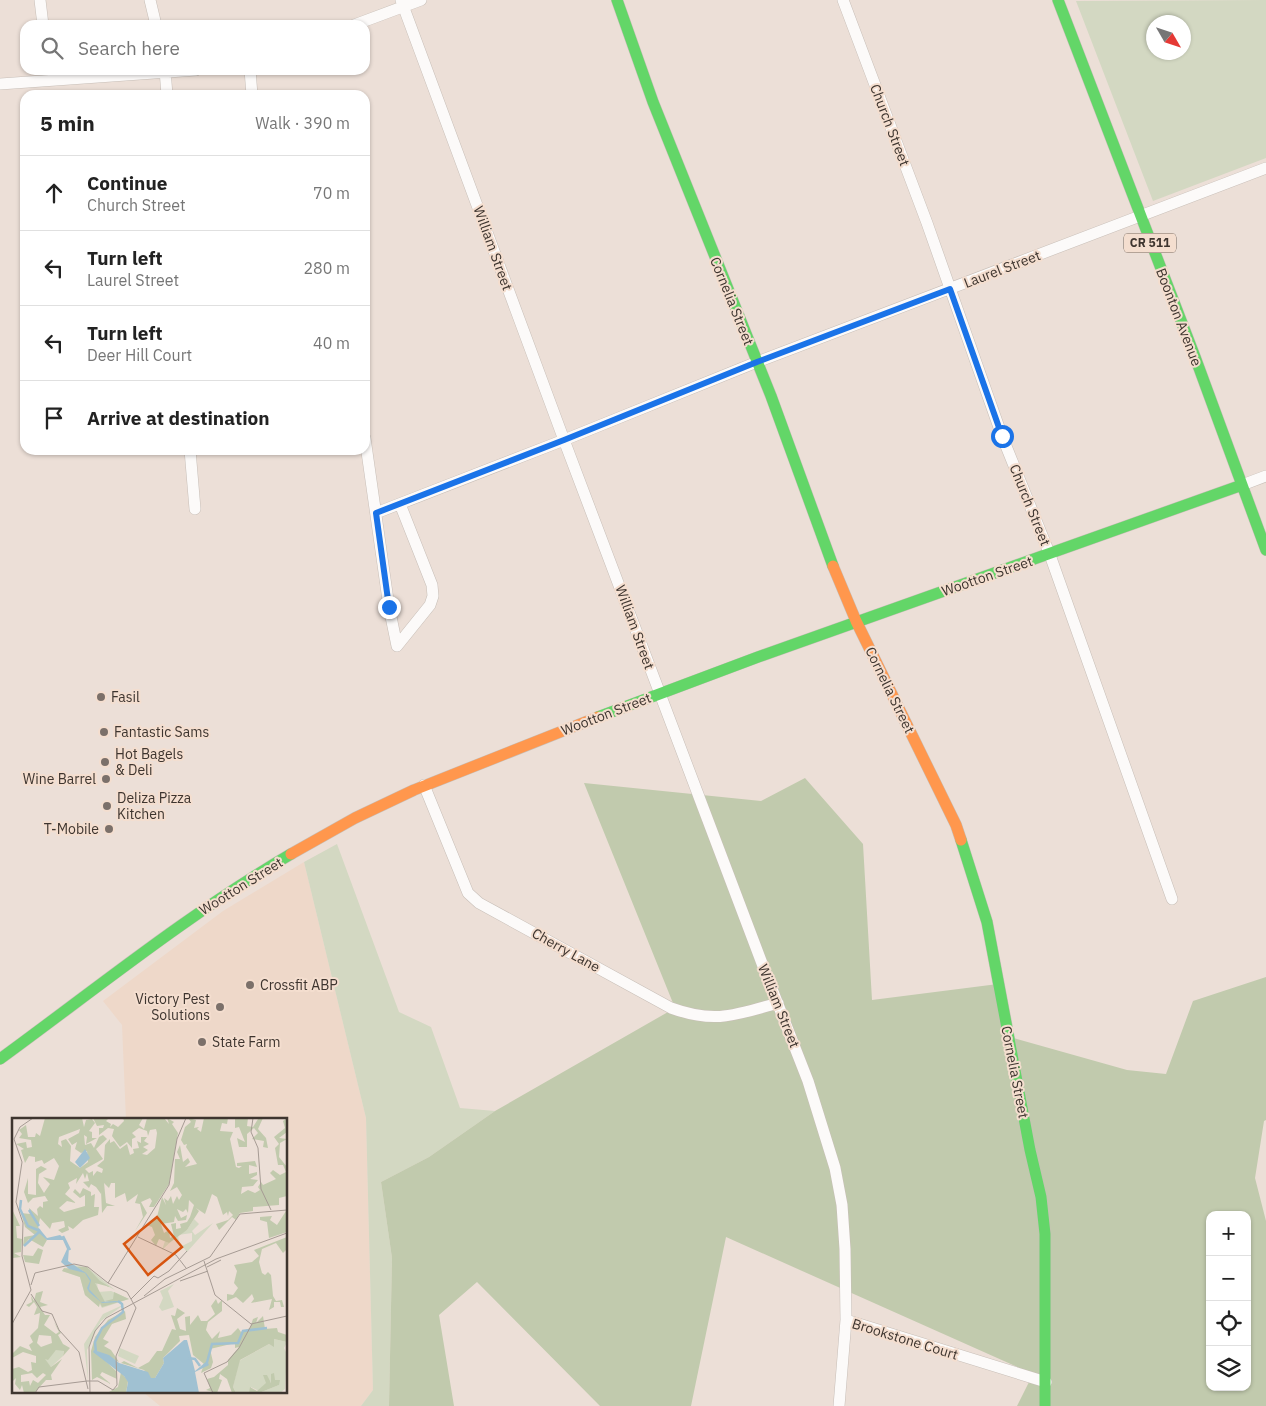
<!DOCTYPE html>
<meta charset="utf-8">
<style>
body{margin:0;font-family:"IBM Plex Sans",sans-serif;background:#f2f2f2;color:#222}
.controls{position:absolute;right:15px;bottom:15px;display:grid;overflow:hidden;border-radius:10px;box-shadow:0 1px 4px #0004}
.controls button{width:45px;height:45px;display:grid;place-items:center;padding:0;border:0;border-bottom:1px solid #e0e0e0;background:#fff;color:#222;font:25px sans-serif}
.compass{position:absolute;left:1146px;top:15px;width:45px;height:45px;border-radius:50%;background:#fff;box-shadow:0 1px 4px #0004;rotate:129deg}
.stop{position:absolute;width:15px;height:15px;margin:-11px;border:4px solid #1a73e8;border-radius:50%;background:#fff}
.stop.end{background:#1a73e8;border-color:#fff;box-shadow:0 1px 5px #0008}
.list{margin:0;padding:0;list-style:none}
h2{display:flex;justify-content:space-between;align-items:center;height:65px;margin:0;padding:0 20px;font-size:21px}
h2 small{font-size:16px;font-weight:400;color:#767676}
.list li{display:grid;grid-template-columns:32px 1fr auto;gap:15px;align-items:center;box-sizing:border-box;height:75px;padding:0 20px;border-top:1px solid #e0e0e0}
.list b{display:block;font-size:19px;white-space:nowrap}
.list p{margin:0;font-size:16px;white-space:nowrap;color:#767676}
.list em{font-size:16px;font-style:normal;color:#767676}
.icon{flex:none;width:28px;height:28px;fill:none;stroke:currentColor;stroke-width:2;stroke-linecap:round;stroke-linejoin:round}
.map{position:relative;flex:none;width:1266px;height:1406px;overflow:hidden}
.search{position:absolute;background:#fff;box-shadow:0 1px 4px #0004;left:20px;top:20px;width:350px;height:55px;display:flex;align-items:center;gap:12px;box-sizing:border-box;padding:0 18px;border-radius:15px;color:#767676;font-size:19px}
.panel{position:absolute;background:#fff;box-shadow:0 1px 4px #0004;left:20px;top:90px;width:350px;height:365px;border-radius:15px}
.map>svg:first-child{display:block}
.built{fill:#eed8c9}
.green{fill:#d3d8c2;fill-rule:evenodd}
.forest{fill:#c1caad;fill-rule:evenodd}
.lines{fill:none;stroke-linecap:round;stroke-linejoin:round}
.street-casing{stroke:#c7beb7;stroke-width:12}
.fast-casing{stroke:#c7beb7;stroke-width:12}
.slow-casing{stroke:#c7beb7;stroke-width:12}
.street{stroke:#fcfaf9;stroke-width:11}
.fast{stroke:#63d668;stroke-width:11}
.slow{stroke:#ff974d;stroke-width:11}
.route{stroke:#1a73e8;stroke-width:6}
.poi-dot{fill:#7b706a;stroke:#f4decf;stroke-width:2}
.labels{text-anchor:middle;stroke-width:4;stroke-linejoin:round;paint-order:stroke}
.shield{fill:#f4decf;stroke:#75685f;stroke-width:1}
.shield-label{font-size:12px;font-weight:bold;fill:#3e352f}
.street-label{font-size:14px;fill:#3e352f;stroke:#f4decf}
.poi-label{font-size:14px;fill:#3e352f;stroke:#f4decf;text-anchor:start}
.inset-river{fill:none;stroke:#a0c1d2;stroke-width:2.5}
.inset-road{fill:none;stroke:#a69b94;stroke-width:1}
.view{fill:#d75510;fill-opacity:0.15;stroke:#d75510;stroke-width:2.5}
.inset-edge{fill:none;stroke:#3e352f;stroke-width:2.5}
</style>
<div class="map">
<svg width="1266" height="1406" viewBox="0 0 1266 1406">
<rect width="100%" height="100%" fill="#ecdfd7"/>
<!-- built -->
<path class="built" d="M304 862 366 1118 373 1390 361 1406H160L143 1392H286V1120H126L122 1025 103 1001 223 911Z"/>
<!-- green -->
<path class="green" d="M1266 0V158L1153 201 1076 1ZM1154 22H1184V52H1154Z
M337 844 399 1012 431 1027 460 1108 495 1111 429 1157 381 1182 392 1258 389 1406H361L373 1390 366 1118 304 862Z"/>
<!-- forest -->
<path class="forest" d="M805 778 863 844 872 1000 998 984 1006 1036 1127 1070 1166 1074 1193 1001 1266 977V1120L1264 1121 1255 1178 1266 1221V1406H1017L1033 1374 726 1237 691 1406H600L477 1282 439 1315 454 1406H389L392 1258 381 1182 429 1157 495 1111 675 1008 584 783 761 801ZM1210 1215H1247V1387H1210Z"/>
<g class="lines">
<defs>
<path id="street" d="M40 0 43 25
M150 0 156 25
M401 0 564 440 763 966 808 1081 835 1168 842 1205 845 1249 846 1320
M843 0 927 223 1002 436 1050 555 1172 899
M354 25 421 0
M165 70 167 95
M250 70 252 95
M0 84 196 70
M365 438 389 607 397 646
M190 450 195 509
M1242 485 1266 476
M376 513 564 440 757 362 1266 168
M397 646 430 605 433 596 432 585 400 504
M424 785 468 893 479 903 671 1008C715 1024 735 1015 778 1003
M839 1406 846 1320 1046 1382"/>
<path id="fast" d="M617 0 653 102 771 396 833 566
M1058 0 1195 357 1266 550
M598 717 758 657 1242 485
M961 840 987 922 1030 1150 1041 1197 1045 1234V1406
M0 1059C96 989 188 914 291 854"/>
<path id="slow" d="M833 566 856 621 956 825 961 840
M291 854 355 818 414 790 598 717"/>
</defs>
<!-- street casing -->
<use href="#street" class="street-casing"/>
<!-- fast casing -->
<use href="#fast" class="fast-casing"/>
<!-- slow casing -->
<use href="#slow" class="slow-casing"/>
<!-- street -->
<use href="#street" class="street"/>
<!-- fast -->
<use href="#fast" class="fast"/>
<!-- slow -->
<use href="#slow" class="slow"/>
</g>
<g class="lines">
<!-- route -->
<path class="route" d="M389 607 376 513 564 440 757 362 950 289 1002 436"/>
</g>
<!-- markers -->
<g class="poi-dot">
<circle cx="101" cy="697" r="5"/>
<circle cx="104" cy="732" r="5"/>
<circle cx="105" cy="762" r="5"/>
<circle cx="106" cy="779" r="5"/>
<circle cx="107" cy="806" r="5"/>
<circle cx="109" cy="829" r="5"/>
<circle cx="250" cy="985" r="5"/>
<circle cx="220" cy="1007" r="5"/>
<circle cx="202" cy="1042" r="5"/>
</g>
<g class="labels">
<!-- shield labels -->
<rect class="shield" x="1124" y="233.5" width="52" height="19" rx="4"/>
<g class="shield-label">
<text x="1150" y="247">CR 511</text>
</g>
<!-- street labels -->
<g class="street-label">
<text transform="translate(890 125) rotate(69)" y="5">Church Street</text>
<text transform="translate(493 248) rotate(70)" y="5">William Street</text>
<text transform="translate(1002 269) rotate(-21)" y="5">Laurel Street</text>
<text transform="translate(732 301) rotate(68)" y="5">Cornelia Street</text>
<text transform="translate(1179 317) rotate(69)" y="5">Boonton Avenue</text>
<text transform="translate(1030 505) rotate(68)" y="5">Church Street</text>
<text transform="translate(987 576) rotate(-19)" y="5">Wootton Street</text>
<text transform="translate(635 627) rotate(70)" y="5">William Street</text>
<text transform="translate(890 690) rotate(64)" y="5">Cornelia Street</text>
<text transform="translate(606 714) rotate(-21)" y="5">Wootton Street</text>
<text transform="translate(241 886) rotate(-32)" y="5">Wootton Street</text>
<text transform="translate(566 950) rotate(29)" y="5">Cherry Lane</text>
<text transform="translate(779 1006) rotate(68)" y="5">William Street</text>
<text transform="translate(1015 1072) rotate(79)" y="5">Cornelia Street</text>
<text transform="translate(905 1339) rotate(17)" y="5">Brookstone Court</text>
</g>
<!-- poi labels -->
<g class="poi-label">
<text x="111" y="702">Fasil</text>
<text x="114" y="737">Fantastic Sams</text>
<text x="115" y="759">Hot Bagels<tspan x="115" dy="16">&amp; Deli</tspan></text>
<text x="96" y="784" text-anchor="end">Wine Barrel</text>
<text x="117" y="803">Deliza Pizza<tspan x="117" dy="16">Kitchen</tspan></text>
<text x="99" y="834" text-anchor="end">T-Mobile</text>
<text x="260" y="990">Crossfit ABP</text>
<text x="210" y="1004" text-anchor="end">Victory Pest<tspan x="210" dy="16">Solutions</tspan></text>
<text x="212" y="1047">State Farm</text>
</g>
</g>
<!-- overview -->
<g transform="translate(12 1118)">
<rect width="275" height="275" fill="#ecdfd7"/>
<path d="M182 101 187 106 180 113 183 117 201 105 175 134 170 128 180 123V115L166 117 167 124 162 121 150 132 153 123 157 125 165 117 175 112ZM60 147 75 149 103 172 85 163 86 174 99 173 117 181 90 190 87 185V189L73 177 68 159 50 153ZM162 166 156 173 162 189 150 193 147 189 151 180 148 173ZM113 186 89 203 75 232 76 263 72 226 91 196ZM262 221 275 224 272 230 275 236 273 271 268 275H247L267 267 262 261 247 273 239 269 237 275H224L221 269 227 243 257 226 261 228 259 222ZM108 230 127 238 123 246 106 238ZM44 232H52L51 238 39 249 32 241Z" fill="#d3d8c2"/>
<path d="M33 0H70L72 9 74 2 80 1 83 5 77 13 80 14V20H85L74 26 75 19 72 17 73 27 79 25 82 30 87 19 91 17 95 21 84 31 91 41 73 51 77 55 81 53V58L85 53 90 55 91 51 85 48 92 42 93 27 98 21V25L102 23 108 31 115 26 118 37 122 35 121 31 127 30 125 23 129 25V19H135L132 23 137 26 131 29 136 32 130 36 135 37 143 30 145 15 144 11 138 12 136 18 135 13 127 10 120 15 124 19 120 21V30L115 24 108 29 100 18 102 11 96 10 87 17V10H91L92 7 85 8 81 0H97L94 3 99 6 98 9 101 6 106 9 112 3 111 0H131L127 7 132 11 135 0H152L157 6 155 0 162 4 160 6 166 15 157 66 142 89H137L140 83 138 80 129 84 135 95 123 113 131 99 128 86 123 85 126 76 115 84 113 75 103 80V65H99L97 70 92 65 94 85 103 88H95L90 95 89 73V76L84 69 79 66 77 70 71 64 77 63 75 55 73 61 71 55 64 66 65 60 56 65 58 70 53 76 64 85 55 83 47 90 52 94 73 88V77L68 80 61 74 63 71 68 76 71 70 79 74V78L83 76 82 89H87L86 97 71 102 61 111 56 108 57 112 50 115 46 112 53 109 52 103 40 105 38 111 28 100 26 110 35 122 31 129 17 121 11 128 12 119 23 117 13 109 9 95 18 96 17 90 26 98 25 91 28 88 31 90V84L36 83 33 78 21 80 16 85 12 74 16 60V76L24 77V51L29 48 35 51 27 56 26 65 32 75 38 66 31 59 42 62 47 48 42 40 32 46 30 42 23 44V39L17 38 13 45 9 32 12 31 4 26 14 24 15 30 20 29 19 22 7 20 10 16 7 12 14 7 16 19H23L24 15 28 18ZM68 11 67 15 56 21 60 27 65 24 63 31 69 35 75 33 76 44 68 50 58 43 59 28 54 21 49 23 50 29 46 26 47 19ZM176 0 184 2 182 10 187 9 185 11 189 14 192 0H216L215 6 210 5 208 13 221 14 218 21 224 49 227 50 230 48H225V45L243 43 245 49 237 47V56L245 54V57L238 61 246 62 241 68 230 69 229 76 236 72 243 75 248 72 246 69 249 64 251 67 264 61 258 55 261 52 268 57 274 54 271 47H266L263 30 267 26 262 19 273 10 271 3 275 0V14L267 20 275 21 268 25 267 39 275 49V78L267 80V87L241 89V93L228 95 224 102 220 99 207 112 204 106 216 102 221 97 217 93 216 98 215 94 211 97 205 79 200 76 193 96 184 90 187 93 175 112 157 125 147 121 144 128 139 122 143 117 140 109 134 107 145 99 150 79 154 87 152 80 156 83 159 78 161 86 165 78 167 82 170 77 165 69 158 73 162 65 163 41H168L165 34 168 27 171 44 176 40 178 44 173 49 185 46 174 29 175 26 172 27 169 22 173 9 179 4ZM177 82 182 87 178 99 175 104 168 106 169 110 164 111V105L159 106 162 118 158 120 157 112 152 115 149 106 162 104 163 98 166 103 174 102 175 97 169 100 165 91 171 94 174 91 176 95ZM223 0H236L235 8 241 9 246 1 251 0 246 11 254 20 256 30 251 29 252 23 240 21 246 15 242 10 235 16V29H227L225 20 233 24 227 9 223 10ZM0 91 8 108H4L5 120 10 121 9 134 2 135 9 139 1 140 0 145ZM274 93 275 114 257 120 255 104 248 102V99L260 98 258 102 265 107ZM275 119V131L271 135 264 125 250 131 247 144 250 155 253 157 256 154 259 157 261 178 264 183 270 182 272 189H269L268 184H262V189L257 192 260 181 239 185 242 181 240 176 231 185 224 179 215 183V176L221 177 226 170 222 165 225 153 222 147 240 144 247 138 242 132ZM26 130 31 132 27 146 13 144 11 137 21 138ZM65 149H75L88 163 98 169 83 165 93 184 90 185 98 184 93 183 101 181 102 174 117 181 90 189 88 185 87 189 73 177 68 159 50 153 52 150 71 153ZM31 173 28 184 36 187 28 189 33 197H38L32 207 44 216 47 214 42 204 49 215 46 217 51 226 58 230 51 238 52 233 44 232 36 242 33 241 39 249 50 241 39 257 40 262H34L23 274 12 275 10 267 8 272 3 266 4 260 0 264V251L7 249 16 254 20 252 19 244 24 245V238L11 234 0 240V236L8 228 20 233 17 227 21 224 18 218 26 210 28 195 22 197 25 189 22 184 17 189 14 187 20 184 19 178 22 183 24 175ZM27 217 39 218 40 225 29 229 25 225ZM20 255 25 260 31 255 34 257 26 265 21 262 18 268 17 263 9 264V257ZM204 181 206 186 210 182V193L196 204 194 212 200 221 208 213 206 220 219 217 226 210 229 214 238 210 241 201 246 199 244 205 251 198 253 211 265 210 266 214 275 217V224L262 221V229L257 226 228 242 221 269 224 275H220L215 261 208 256 207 261 210 262 205 275 194 272 198 270 195 261 202 259 216 247V242L227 229 223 230V225L198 231 201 244 199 250 189 255 192 246 181 237 177 217 167 218 168 223 151 240 152 245 143 260 139 261 132 252 109 245 112 243 126 250 137 244 145 233H150L160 211 164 212 159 197 163 198 165 190 173 195 165 201 168 211 174 213 173 199 178 198V207L186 197 189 203H195L203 196 199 188ZM113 193 114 201 100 206 91 221 97 224 92 228 99 232 107 244 82 232 105 254V261L90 254 88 257 99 266 85 259 80 262 79 233 83 219 96 202ZM109 254 116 263 114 275H95L106 269ZM262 255 263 262H268L267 267 247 275H237L238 269 245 273 254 265 251 257H255L259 265V256Z" fill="#c1caad" fill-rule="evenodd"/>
<path d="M73 31 78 40 68 50 63 44ZM26 109 35 120 48 117 53 121 57 130 56 143 74 155 79 162 77 171 89 184 104 183 109 184 90 185 77 174 75 170 78 163 73 155 57 151 49 144 55 131 51 122H35L27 115ZM172 222H175L183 253 195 243 197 247 183 254 187 275H114L116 264 112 258 81 234 82 232 97 237 107 245 136 254 139 260H143L152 245 151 240Z" fill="#a0c1d2"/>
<path class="inset-river" d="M9 82 8 91 16 108 28 113M17 92 27 108M51 118 58 132M12 128 27 114M84 235 83 224 90 210 111 194 110 186 106 183M176 240 183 241 188 248M194 248 200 226 226 225 231 213 255 210"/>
<path class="inset-road" d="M241 0 239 14 246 30 249 71 259 92M126 119 164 137 174 150M192 143 203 177 239 206 275 198M195 149 209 142M168 163 196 153M19 167 23 155 62 146 76 149 96 165M19 176 30 193 40 196 47 212 67 234 76 271M132 178 153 161 198 139 228 96 275 92M119 181 142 158 146 160 157 153 175 133M0 206 19 172 10 138 11 105 4 84 10 44 2 21 8 9 21 0M75 263H86L101 272 105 267 104 238 124 190 115 174 96 165 157 67 165 21 174 0M23 275 27 269 75 263M78 275 77 229 83 213 94 200 204 141 275 115M201 275 192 255 215 244 227 230 240 206"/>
<path class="view" d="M145 99 170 129 136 157 112 126Z"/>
<rect width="275" height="275" class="inset-edge"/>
</g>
</svg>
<div class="controls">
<button>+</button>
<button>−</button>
<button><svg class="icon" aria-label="locate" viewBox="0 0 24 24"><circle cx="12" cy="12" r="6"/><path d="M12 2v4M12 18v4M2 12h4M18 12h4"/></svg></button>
<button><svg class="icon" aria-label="layers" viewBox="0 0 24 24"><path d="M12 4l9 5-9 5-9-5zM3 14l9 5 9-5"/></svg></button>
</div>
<svg class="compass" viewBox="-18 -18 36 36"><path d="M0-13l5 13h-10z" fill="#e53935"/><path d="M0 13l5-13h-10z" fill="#767676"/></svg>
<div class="stop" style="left:1002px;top:436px"></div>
<div class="stop end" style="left:389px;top:607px"></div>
<div class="search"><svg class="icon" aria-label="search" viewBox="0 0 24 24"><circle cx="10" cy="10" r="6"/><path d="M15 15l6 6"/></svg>Search here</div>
<section class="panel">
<h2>5 min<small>Walk · 390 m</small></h2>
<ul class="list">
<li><svg class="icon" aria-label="ahead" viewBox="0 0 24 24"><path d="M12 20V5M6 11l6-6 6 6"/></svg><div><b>Continue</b><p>Church Street</p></div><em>70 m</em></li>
<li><svg class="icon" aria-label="left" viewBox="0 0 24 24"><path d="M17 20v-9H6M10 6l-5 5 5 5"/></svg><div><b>Turn left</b><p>Laurel Street</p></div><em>280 m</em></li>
<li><svg class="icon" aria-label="left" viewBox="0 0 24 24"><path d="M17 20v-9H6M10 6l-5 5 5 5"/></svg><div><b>Turn left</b><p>Deer Hill Court</p></div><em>40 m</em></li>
<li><svg class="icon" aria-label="arrive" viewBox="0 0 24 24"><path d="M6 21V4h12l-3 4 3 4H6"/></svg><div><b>Arrive at destination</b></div></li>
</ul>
</section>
</div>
